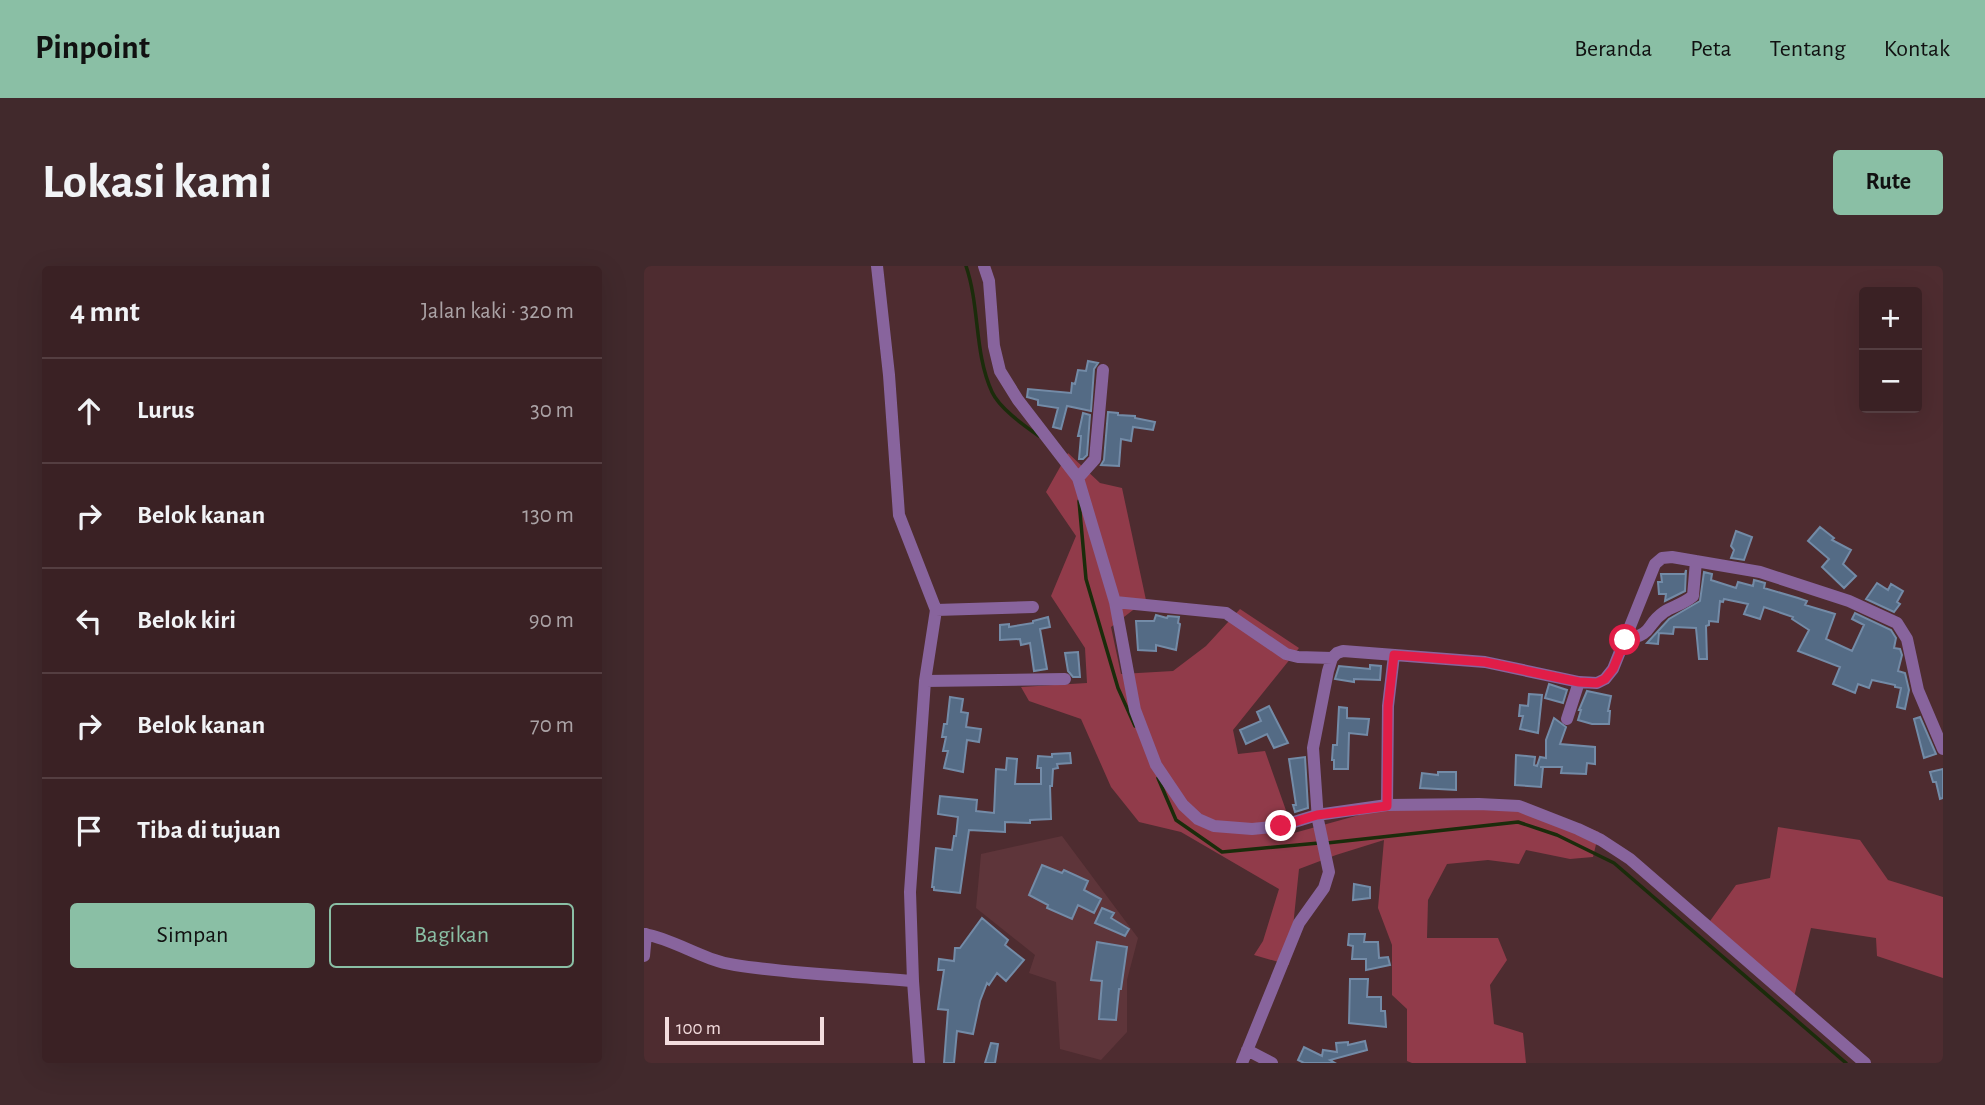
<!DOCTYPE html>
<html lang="id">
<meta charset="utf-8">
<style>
body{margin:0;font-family:"Alegreya Sans",sans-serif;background:#41292c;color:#f1f3f6}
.controls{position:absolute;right:21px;top:21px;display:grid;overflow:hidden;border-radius:7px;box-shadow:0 7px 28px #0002}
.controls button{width:63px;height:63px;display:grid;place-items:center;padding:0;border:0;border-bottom:2px solid #543e41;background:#3a2124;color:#f1f3f6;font:35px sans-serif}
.scale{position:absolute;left:21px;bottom:18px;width:159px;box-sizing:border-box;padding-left:7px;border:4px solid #f3ddde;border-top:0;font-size:19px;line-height:24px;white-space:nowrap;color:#f3ddde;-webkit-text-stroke:5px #4e2c30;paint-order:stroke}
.stop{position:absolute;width:21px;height:21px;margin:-16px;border:5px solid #e11d48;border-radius:50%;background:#fff}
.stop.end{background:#e11d48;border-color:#fff;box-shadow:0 2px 7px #0008}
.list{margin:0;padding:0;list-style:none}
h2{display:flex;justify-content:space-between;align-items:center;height:91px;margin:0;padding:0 28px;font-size:30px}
h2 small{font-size:23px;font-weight:400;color:#aba3a6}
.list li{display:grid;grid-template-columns:46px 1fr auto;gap:21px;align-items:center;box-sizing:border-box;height:105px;padding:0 28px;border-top:2px solid #543e41}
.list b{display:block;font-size:26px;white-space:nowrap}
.list em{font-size:23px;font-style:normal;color:#aba3a6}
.actions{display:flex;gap:14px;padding:21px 28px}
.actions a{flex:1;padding:16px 0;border:2px solid #8abfa5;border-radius:7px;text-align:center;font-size:24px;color:#8abfa5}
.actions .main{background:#8abfa5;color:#111}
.icon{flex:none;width:38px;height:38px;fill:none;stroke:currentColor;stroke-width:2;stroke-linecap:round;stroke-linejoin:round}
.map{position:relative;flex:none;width:1299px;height:797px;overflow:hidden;border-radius:7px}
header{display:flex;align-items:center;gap:42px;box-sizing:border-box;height:98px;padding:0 35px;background:#8abfa5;color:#111}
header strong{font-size:33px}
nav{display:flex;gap:38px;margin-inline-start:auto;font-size:24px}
.intro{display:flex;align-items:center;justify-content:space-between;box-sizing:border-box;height:168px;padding:0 42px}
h1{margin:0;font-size:49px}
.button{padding:18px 32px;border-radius:7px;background:#8abfa5;color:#111;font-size:24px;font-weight:700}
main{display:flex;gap:42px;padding:0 42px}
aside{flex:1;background:#3a2124;border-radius:7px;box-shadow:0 7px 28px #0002}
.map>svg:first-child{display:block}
.built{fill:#5e353a}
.green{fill:#913b4a}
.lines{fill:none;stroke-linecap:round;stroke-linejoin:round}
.stream{stroke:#1b2c0b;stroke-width:3.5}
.building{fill:#546b85;stroke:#738ba7;stroke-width:2}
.minor{stroke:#88649d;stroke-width:12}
.route{stroke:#e11d48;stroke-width:9}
</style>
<header>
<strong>Pinpoint</strong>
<nav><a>Beranda</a><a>Peta</a><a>Tentang</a><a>Kontak</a></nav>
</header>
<div class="intro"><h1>Lokasi kami</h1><a class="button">Rute</a></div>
<main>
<aside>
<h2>4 mnt<small>Jalan kaki · 320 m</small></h2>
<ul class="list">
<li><svg class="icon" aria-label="ahead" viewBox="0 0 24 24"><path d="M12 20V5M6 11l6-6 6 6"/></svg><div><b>Lurus</b></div><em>30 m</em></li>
<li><svg class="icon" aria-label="right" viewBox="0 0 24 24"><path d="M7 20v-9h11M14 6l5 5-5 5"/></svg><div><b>Belok kanan</b></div><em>130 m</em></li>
<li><svg class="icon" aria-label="left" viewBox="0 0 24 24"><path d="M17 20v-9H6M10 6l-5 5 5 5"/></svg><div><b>Belok kiri</b></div><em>90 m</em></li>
<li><svg class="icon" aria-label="right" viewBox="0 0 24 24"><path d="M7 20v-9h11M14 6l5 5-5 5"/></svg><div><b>Belok kanan</b></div><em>70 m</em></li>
<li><svg class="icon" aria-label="arrive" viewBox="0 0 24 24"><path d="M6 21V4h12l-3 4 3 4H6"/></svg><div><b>Tiba di tujuan</b></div></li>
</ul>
<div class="actions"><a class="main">Simpan</a><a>Bagikan</a></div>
</aside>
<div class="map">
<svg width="1299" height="797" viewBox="0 0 1299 797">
<rect width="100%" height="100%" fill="#4e2c30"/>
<!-- built -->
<path class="built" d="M418 570 494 672 483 714V766L457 794 416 783 412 716 385 707 391 689 332 642 337 588Z"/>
<!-- green -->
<path class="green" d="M424 187 456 217 478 222 502 334 467 361 477 408 529 405 562 380 596 343 655 382 589 464 594 488 621 485 650 567 773 533 904 546 955 566 949 591 926 593 882 584 875 598 844 594 803 598 784 634 783 672H854L863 694 846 719 850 758 879 767 882 797H768L763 795V743L748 729V679L734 642 740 574 692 589 655 603 645 699 610 689 619 675 635 623 537 566 495 556 467 521 437 453 385 435 377 421 443 417 441 382 407 330 432 270 402 226Z
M1134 561 1216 574 1244 614 1299 631V712L1233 690 1232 672 1167 662 1150 731 1066 655 1092 619 1126 612Z"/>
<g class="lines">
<!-- stream -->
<path class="stream" d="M322 0C336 41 330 87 348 126 356 143 381 160 395 170
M435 235 442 313 474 422 491 460
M514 512 532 554 578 586 675 577
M683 577 874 556 913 569 970 597 1202 797"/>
</g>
<!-- building -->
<path class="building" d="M444 95 454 97 450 103 447 145 423 140 417 163 409 161 414 142 394 139V134L383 131 384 123 427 127 428 117 431 118 434 104 442 105Z
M464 146 474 147V149L491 150V152L511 156 509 164 489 161 487 175 477 173 475 200 457 199 460 194Z
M439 147 446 149 443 189 439 193H435L437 170H434Z
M1176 261 1190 272 1188 274 1207 284 1199 298 1212 310 1200 322 1178 301 1185 293 1164 275Z
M1092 265 1108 271 1100 294 1087 292 1090 284 1087 280Z
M1042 304 1041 325 1021 335 1022 328H1015L1014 316H1018L1017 308H1041Z
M1060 306 1068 308 1067 314 1092 322 1094 316 1109 320 1110 314 1114 315 1121 317 1120 322 1154 332 1163 335 1161 339 1191 348 1182 373 1208 385 1220 359 1208 353 1211 347 1247 364 1252 372 1250 382 1256 383 1258 389 1254 405 1261 407 1265 424 1261 443 1253 441 1257 422 1251 421V419L1228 414 1225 422 1214 418 1211 427 1189 418 1196 401 1154 385 1165 364 1148 353 1149 351 1120 341 1116 353 1100 348 1104 338 1080 333 1079 336 1076 335 1074 356 1065 355V359L1062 360 1063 393H1055L1052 362 1030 361 1029 368 1015 367 1014 378 1003 377 1025 353 1056 335Z
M1233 317 1244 324 1247 318 1259 325 1253 336 1256 338 1250 346 1222 333Z
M512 349 523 352 524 350 535 351 534 357 536 358 532 384 512 379V385L494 384 492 355H510Z
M404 351 406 361 396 363 403 403 390 405 386 377 377 379 376 373 356 374V359L365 358V361L389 357V355Z
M434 386 436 411H429L424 405 421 387Z
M726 399 737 400 736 414 710 413V416L691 413 695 400 726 403Z
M905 418 923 424 919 437 901 432Z
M943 425 967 430 964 445H966L965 458H948L934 454 937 444H935Z
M885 428 898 429 894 467 876 463 879 450H875L876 439 884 440Z
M306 431 319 433 317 446 324 447 322 461 337 463 335 476 323 474 319 506 300 502 304 485H299L302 471H298L300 458H303Z
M625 440 644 477 630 482 623 468 602 478 596 464 617 455 613 446Z
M695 441 703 442V452L725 453 723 469 705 467 704 503H690V494H688L689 479H693Z
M1276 451 1292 488 1280 492 1270 453Z
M910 452 922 461 916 478 951 481V498L943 497 942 508 917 507 918 501H896H899L897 521 871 519 872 489 891 491 890 499 893 500 896 491 902 492V474Z
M426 487 427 497 413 498 414 502 409 503 408 520H406L407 553 386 554V557L361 556V566L325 564 316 627 290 624V621H288L292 582 308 584 310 570H312L314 551 294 548 296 530 333 534 332 545 350 547 352 503 362 504 363 492 373 493 371 518H397V502H393L394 490 408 491V488Z
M661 491 664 542 651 546 649 539H652L645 493Z
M1299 503V532L1296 533 1292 516H1289L1286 506Z
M794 506H812V524L776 522 778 507 794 509Z
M398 599 418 607 420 604 444 615 440 624 457 633 450 647 434 639 428 653 403 642 404 639 385 629Z
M710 618 726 621V632L709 634Z
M458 642 470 647 467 652 485 663 481 670 451 657Z
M338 652 364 674 361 679 380 694 362 715 353 707 345 719 343 717 336 735 329 768 313 765 310 797H300L304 744 294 743 300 704H294L295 693 310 695 311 682H316Z
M705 668H721L720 676H734L735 692 744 691 746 699 722 704V693H708L709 680 704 679Z
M453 676 483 681 477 723H475L472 754 455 753 458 715 447 714Z
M706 713H724L723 731H737V745H741L742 761 705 757Z
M721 775 723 784 686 794 691 797H660L654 794 660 781 678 790 679 784 693 786 692 777 704 776V779Z
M347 777 354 778 351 797H341Z"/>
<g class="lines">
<!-- minor -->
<path class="minor" d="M233 0 245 109 255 249 292 344 281 415 266 626 269 715 275 797
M340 0 345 15 350 80 356 105 374 134 434 212 471 336 491 444 512 499 539 539 554 553 570 560 608 563 637 560 673 549 743 539 835 538 875 540 934 563 957 574 986 593 1221 797
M434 212 451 193 459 104
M471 336 582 347 642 388 654 391 688 392
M292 344 389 341
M981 374C1012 367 1000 360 1020 346 1029 340 1038 339 1049 330L1052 295
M281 415 421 413
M923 453 935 416
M743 539 744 440 750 389
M0 668C32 674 58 694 91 699 148 708 211 710 269 715
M0 690 2 668
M603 784 628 797
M598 797 655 657 680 622 685 606 674 554 669 482 684 405 688 392 693 387 699 385 841 396 935 416 953 417 961 413 969 403 1011 298 1018 292 1028 291 1116 306 1205 335 1253 357 1263 373 1274 424 1299 483"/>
</g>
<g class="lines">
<!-- route -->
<path class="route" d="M637 560 673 549 743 540 744 440 750 389 841 396 935 416 953 417 961 413 969 403 981 374"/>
</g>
</svg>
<div class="controls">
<button>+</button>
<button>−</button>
</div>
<div class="scale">100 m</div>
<div class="stop" style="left:981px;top:374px"></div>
<div class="stop end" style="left:637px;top:560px"></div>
</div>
</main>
